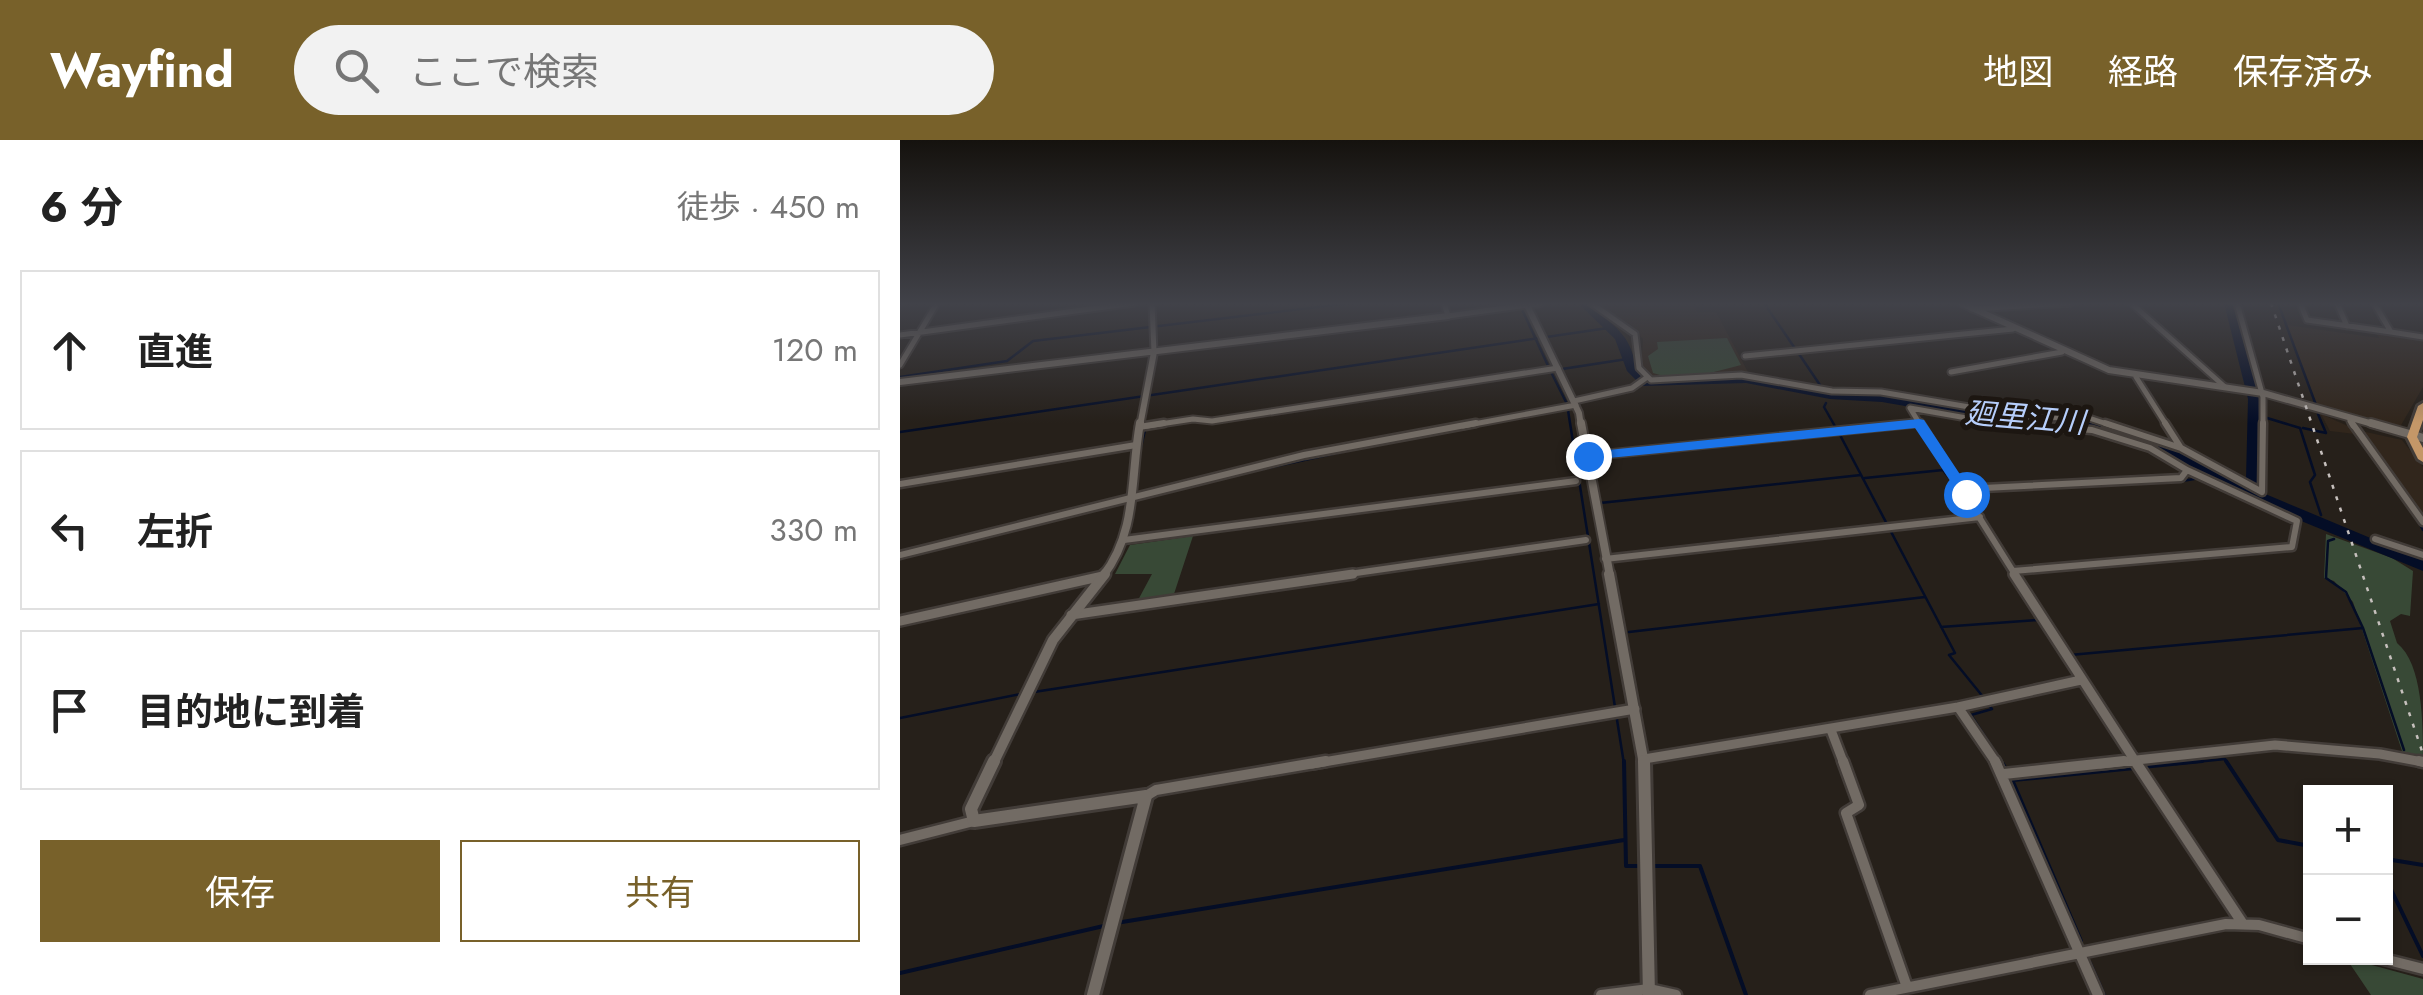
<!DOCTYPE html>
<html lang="ja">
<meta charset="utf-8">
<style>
body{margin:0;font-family:Jost,"Noto Sans JP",sans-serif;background:#f2f2f2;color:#222}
.controls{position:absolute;right:30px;bottom:30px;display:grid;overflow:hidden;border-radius:0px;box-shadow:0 2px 8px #0004}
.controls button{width:90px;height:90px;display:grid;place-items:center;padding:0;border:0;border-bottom:2px solid #e0e0e0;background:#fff;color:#222;font:50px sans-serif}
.stop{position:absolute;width:30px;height:30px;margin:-22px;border:8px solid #1a73e8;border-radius:50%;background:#fff}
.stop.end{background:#1a73e8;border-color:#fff;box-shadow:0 2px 10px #0008}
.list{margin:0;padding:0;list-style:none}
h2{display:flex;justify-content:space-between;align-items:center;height:130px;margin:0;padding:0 40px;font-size:42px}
h2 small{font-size:32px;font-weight:400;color:#767676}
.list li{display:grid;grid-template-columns:65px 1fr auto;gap:30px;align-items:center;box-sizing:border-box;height:160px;margin:0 20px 20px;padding:0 20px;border:2px solid #e0e0e0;border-radius:0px}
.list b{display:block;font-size:38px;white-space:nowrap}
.list em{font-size:32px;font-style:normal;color:#767676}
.actions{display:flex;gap:20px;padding:30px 40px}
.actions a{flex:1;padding:22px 0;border:2px solid #78612a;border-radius:0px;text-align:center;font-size:35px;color:#78612a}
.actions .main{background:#78612a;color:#fff}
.icon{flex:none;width:55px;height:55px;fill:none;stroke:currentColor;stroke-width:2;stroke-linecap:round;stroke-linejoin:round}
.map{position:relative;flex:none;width:1523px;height:855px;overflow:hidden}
header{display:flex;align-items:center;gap:60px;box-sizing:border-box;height:140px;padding:0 50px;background:#78612a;color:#fff}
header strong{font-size:48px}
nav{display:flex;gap:55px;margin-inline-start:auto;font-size:35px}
.search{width:700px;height:90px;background:#f2f2f2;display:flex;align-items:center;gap:25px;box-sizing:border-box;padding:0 35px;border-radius:55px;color:#767676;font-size:38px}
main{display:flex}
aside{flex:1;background:#fff}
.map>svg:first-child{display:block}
.built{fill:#31261c}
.green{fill:#384936}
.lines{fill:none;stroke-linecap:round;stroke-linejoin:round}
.stream-far1{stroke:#040d26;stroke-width:2.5}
.stream{stroke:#040d26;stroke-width:4}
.river{fill:#040d26;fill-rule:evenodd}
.minor-far3-casing{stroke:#423c38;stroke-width:9}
.minor-far2-casing{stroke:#423c38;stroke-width:11}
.minor-far1-casing{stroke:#423c38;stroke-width:14}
.minor-casing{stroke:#423c38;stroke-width:15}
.tertiary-far3-casing{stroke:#423c38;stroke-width:10}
.tertiary-far2-casing{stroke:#423c38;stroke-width:12}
.tertiary-far1-casing{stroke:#423c38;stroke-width:15}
.tertiary-casing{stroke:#423c38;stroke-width:18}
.trunk-casing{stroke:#423c38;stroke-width:6}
.minor-far3{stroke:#726b64;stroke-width:5}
.minor-far2{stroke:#726b64;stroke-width:6}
.minor-far1{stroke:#726b64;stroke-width:9}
.minor{stroke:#726b64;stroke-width:10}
.tertiary-far3{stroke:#726b64;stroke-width:6}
.tertiary-far2{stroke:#726b64;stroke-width:8}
.tertiary-far1{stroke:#726b64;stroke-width:10}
.tertiary{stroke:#726b64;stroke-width:12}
.trunk{fill:#c49768;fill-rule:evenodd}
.rail{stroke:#c6c0bd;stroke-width:2.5;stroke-dasharray:4 8;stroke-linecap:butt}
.route{fill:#1a73e8}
.labels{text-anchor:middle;stroke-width:10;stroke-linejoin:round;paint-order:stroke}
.water-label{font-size:30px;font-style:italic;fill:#b6cefb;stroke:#1c1611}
</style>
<header>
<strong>Wayfind</strong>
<div class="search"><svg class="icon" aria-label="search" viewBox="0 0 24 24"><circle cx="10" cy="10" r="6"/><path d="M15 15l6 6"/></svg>ここで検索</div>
<nav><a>地図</a><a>経路</a><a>保存済み</a></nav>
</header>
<main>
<aside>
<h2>6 分<small>徒歩 · 450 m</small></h2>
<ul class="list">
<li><svg class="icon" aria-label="ahead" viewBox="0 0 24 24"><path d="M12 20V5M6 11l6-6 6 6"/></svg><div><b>直進</b></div><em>120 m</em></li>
<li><svg class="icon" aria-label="left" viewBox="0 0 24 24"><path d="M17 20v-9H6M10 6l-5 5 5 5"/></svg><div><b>左折</b></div><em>330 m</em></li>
<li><svg class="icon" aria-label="arrive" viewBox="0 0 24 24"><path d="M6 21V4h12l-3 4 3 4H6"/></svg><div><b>目的地に到着</b></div></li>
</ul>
<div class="actions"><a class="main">保存</a><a>共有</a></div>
</aside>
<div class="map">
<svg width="1523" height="855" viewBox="0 0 1523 855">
<rect width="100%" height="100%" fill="#26201a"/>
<!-- built -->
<path class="built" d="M706 163H793L797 172H816L849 234 755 239 745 234 741 228 743 199 731 185 698 166Z
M1387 185 1479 198 1476 191 1523 198V247L1500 287 1417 266Z
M1421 274 1457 290 1502 300 1523 327V387L1455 294 1430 291Z"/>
<!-- green -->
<path class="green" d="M827 198 841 225C813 232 781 243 753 233L748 216 758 209 757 202Z
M1426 394 1492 418 1513 431 1510 476 1501 474 1490 481 1497 503C1523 524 1523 584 1523 620L1503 614 1453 462 1434 441 1424 438Z
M293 396 273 457 237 462 252 434H215L230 405Z
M1446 818 1523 839V855H1471Z"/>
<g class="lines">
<!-- stream-far1 -->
<path class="stream-far1" d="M619 163 650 230
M864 163 894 207
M1378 163 1416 265
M899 214 922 248 919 254
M662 229 727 219
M651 232 667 264 724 624
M0 237 107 221 133 201 451 163
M926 263 924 267 936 288
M1354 274 1400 288 1415 335 1410 342 1421 375
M301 282 421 267
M1403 288 1426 293 1418 274
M0 292 708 188
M940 295 1055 513 1049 515 1084 558
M241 307 245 290
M695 312 719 310
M330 336 469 306
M965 338 1043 330 1060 352
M1282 341 1294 339
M1068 352 1095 351
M700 363 961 335
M1517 379 1523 390
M231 402 255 399
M0 418 230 361
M1041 487 1137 480 1162 516
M1463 488 1504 610
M729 492 1025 457
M1170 515 1463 488 1446 452 1426 438 1428 401 1434 399
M134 552 699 464
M1089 565 1092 569 1071 575 1103 624
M0 578 121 554
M1276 624 1325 619 1328 624"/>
<!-- stream -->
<path class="stream" d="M724 621 726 726H740
M1101 621 1106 629
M1326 621 1378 700 1410 706
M1242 627 1302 621
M1110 635 1181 801
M1113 640 1234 628
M1486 719 1523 725
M753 726H800L846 855
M1486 739 1523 816
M216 783 724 700
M1190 823 1204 855
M0 833 208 785"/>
<!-- river -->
<path class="river" d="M678 163H689C700 175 715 184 725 198 735 212 734 230 748 240L846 237 930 253 982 254 1120 278 1199 281 1266 303 1299 323 1340 343 1346 339 1348 259 1324 163H1334L1360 259V340L1351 348 1523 420V431L1372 369 1289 329 1258 309 1198 289 1120 286 982 262 930 259 846 243 742 246 727 231 715 199Z"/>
<defs>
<path id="minor-far3" d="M252 163 254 212
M544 163 548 176 627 165
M691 163 735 194 739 228 751 240 841 235 932 251 981 252 1128 277 1189 278 1213 286
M1231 163 1325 247
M1337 163 1363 257V286
M1400 163 1407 180 1491 192 1474 163
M1437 163 1447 186
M1072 169 1171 163
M1491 192 1523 197
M0 195 234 163
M845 216 1113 189
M0 225 37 163
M1051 232 1162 212
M1236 237 1267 286
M674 261 732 248 746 238
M1450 281 1453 286
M247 286 293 279 312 281 658 228
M563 286 676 265
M991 286 1019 283
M1021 286 1010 268 1112 286"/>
<path id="minor-far2" d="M1020 283 1116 436
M1097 283 1192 290 1250 308 1287 330
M1205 283 1281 308
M1265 283 1281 308 1362 352 1363 283
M1452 283 1523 382
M239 287 264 283
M688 316 1016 283
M0 344 236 305
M1063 349 1281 338 1287 330 1397 381 1392 407 1113 431
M1475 399 1523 415
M224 400 676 341
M0 415 404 315 576 283
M705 419 1080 377
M435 436 686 400"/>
<path id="minor-far1" d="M1114 434 1237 624
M171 475 453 434
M0 481 203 436
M1058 567 1097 624
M931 590 944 624
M744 619 1058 567 1181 540
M412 624 735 569
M1200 624 1375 605 1480 614 1523 622"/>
<path id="minor" d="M943 621 959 665 946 673 1007 847
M1095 621 1198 855
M1235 621 1343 784
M1519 621 1523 622
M1104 634 1224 621
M246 656 256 650 426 621
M0 700 74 681
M1480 818 1523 829
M701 855 749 849 776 855
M970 855 1326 784 1359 785 1410 799"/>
<path id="tertiary-far3" d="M640 163 627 165 679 273 681 286
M1061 163 1209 230 1363 253 1480 286
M0 242 548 176
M240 286 254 212"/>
<path id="tertiary-far2" d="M681 283 710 436
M1471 283 1523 298
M203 436C238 391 230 337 240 283"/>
<path id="tertiary-far1" d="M709 434 744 624
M93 624 153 500 205 434"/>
<path id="tertiary" d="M94 621 71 669 74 681 246 656 193 855
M744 621 749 855"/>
<path id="trunk" d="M1523 263V280L1517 297 1523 308V322L1518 319 1507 297 1518 266Z"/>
</defs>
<!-- minor-far3 casing -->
<use href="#minor-far3" class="minor-far3-casing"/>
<!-- minor-far2 casing -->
<use href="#minor-far2" class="minor-far2-casing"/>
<!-- minor-far1 casing -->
<use href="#minor-far1" class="minor-far1-casing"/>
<!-- minor casing -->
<use href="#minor" class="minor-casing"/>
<!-- tertiary-far3 casing -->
<use href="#tertiary-far3" class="tertiary-far3-casing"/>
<!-- tertiary-far2 casing -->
<use href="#tertiary-far2" class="tertiary-far2-casing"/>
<!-- tertiary-far1 casing -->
<use href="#tertiary-far1" class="tertiary-far1-casing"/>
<!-- tertiary casing -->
<use href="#tertiary" class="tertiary-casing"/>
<!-- trunk casing -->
<use href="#trunk" class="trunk-casing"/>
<!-- minor-far3 -->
<use href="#minor-far3" class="minor-far3"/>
<!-- minor-far2 -->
<use href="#minor-far2" class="minor-far2"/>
<!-- minor-far1 -->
<use href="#minor-far1" class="minor-far1"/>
<!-- minor -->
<use href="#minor" class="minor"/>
<!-- tertiary-far3 -->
<use href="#tertiary-far3" class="tertiary-far3"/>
<!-- tertiary-far2 -->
<use href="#tertiary-far2" class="tertiary-far2"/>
<!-- tertiary-far1 -->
<use href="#tertiary-far1" class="tertiary-far1"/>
<!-- tertiary -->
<use href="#tertiary" class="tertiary"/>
<!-- trunk -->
<use href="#trunk" class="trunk"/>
<!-- rail -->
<path class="rail" d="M1371 163 1523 614"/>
</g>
<!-- sky -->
<linearGradient id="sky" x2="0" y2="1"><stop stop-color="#15120e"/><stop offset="0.58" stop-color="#414249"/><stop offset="1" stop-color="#414249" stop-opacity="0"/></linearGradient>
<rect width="1523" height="283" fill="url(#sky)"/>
<!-- route -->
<path class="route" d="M1019 279 1024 280 1073 354 1071 357H1061L1015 288 688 320 681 316 688 312Z"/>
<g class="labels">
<!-- water labels -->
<g class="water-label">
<text transform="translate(1125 278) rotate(5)" y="10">廻里江川</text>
</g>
</g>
</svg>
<div class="controls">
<button>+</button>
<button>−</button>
</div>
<div class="stop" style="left:1066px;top:354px"></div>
<div class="stop end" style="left:688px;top:316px"></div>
</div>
</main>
